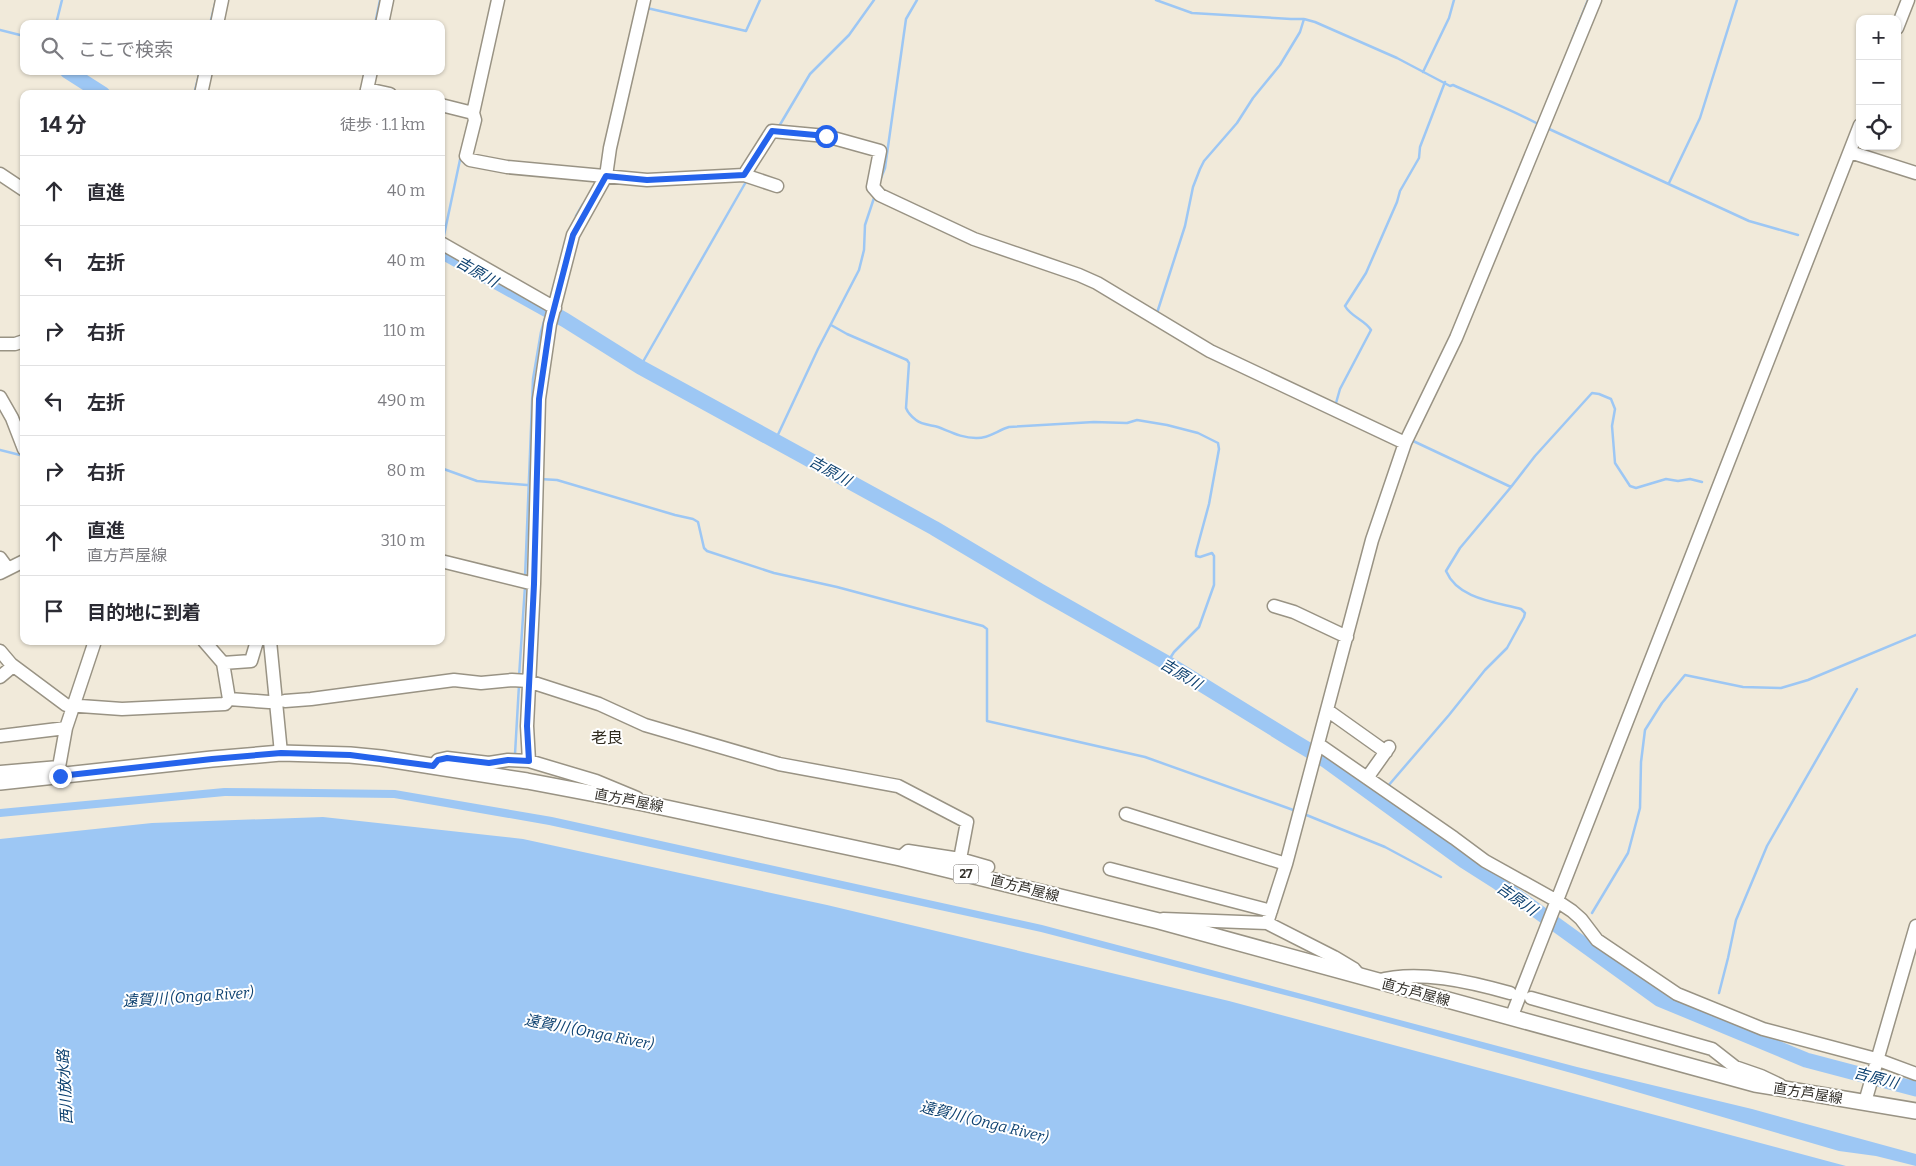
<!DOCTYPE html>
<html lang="ja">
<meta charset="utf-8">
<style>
body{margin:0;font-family:Bitter,"Noto Sans JP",serif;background:#f7f7f7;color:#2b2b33}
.controls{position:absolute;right:15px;top:15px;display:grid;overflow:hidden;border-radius:10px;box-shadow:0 1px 4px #0004}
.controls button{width:45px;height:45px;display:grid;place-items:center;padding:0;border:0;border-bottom:1px solid #e1e1e2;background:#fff;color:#2b2b33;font:25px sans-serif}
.stop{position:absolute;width:15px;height:15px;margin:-11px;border:4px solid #2563eb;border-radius:50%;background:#fff}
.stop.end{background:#2563eb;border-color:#fff;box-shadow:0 1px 5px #0008}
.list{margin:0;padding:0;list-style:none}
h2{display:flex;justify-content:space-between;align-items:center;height:65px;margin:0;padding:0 20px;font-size:21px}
h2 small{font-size:16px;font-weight:400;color:#7c7c81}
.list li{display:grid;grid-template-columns:32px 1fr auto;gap:15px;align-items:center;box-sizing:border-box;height:70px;padding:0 20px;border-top:1px solid #e1e1e2}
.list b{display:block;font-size:19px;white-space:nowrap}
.list p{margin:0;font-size:16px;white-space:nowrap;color:#7c7c81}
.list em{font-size:16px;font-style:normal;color:#7c7c81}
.icon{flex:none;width:28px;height:28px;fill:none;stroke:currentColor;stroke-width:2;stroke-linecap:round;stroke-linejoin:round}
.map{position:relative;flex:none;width:1916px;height:1166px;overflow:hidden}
.search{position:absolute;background:#fff;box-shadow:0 1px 4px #0004;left:20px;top:20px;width:425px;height:55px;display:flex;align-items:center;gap:12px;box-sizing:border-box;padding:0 18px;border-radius:10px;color:#7c7c81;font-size:19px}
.panel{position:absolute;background:#fff;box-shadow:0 1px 4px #0004;left:20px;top:90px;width:425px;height:555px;border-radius:10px}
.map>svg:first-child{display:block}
.water{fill:#9dc7f4}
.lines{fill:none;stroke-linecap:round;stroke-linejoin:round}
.stream{stroke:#9dc7f4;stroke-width:2.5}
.river{stroke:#9dc7f4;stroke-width:15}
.minor-casing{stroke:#999384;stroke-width:15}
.major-casing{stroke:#999384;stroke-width:18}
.minor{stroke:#fff;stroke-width:12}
.major{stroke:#fff;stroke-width:15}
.route{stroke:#2563eb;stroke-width:6}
.labels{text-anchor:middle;stroke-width:4;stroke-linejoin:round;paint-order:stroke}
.shield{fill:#fff;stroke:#706d69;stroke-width:1}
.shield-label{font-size:12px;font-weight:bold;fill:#322f29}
.street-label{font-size:14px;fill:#322f29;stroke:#fff}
.water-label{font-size:15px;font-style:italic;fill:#0d4170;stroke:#fff}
.quarter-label{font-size:16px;fill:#312c20;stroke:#fff}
</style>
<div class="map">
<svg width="1916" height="1166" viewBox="0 0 1916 1166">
<rect width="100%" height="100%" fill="#f1eada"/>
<!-- water -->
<path class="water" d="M224 788 395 790 552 817 1042 925 1577 1067 1752 1109 1916 1154V1166L1876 1156 1839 1151 1575 1074 1308 1001 1041 932 549 825 394 798 225 796 0 817V809Z
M323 817 523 839 827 905 1229 1001 1846 1166H0V839L152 823Z"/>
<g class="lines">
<!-- stream -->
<path class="stream" d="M1156 0 1192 13 1291 19H1304L1315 22 1397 58 1450 86 1453 85C1482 98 1512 110 1540 125
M647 8 746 31 760 0
M56 24 62 0
M210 24 216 0
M375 24 380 0
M0 30 24 36
M1572 40 1588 0
M1423 72 1449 18 1454 0
M194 94 200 71
M778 128 810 74 849 35 874 0
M1547 128 1749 221 1798 235
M881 178 885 168 906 19 917 0
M1669 183 1700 118 1737 0
M576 216 583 204
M443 240 461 155
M1157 313 1185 226 1193 187 1200 169 1204 161 1237 123 1253 98 1280 65 1300 32 1304 19
M831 325 847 334 907 360 909 363 906 408C908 413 912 417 916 420 922 425 932 425 938 427 951 432 962 438 976 438 988 439 998 430 1009 427L1094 422 1127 423 1137 420 1167 425 1198 433 1218 443 1219 449 1209 504 1196 552V556L1200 557 1212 553 1214 556V585L1199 627 1174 652 1167 663
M640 367 747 180
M1337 405 1336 403 1340 389 1371 330C1365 320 1351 317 1345 306L1366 273 1397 202 1400 191 1419 158 1420 147 1445 82
M1411 440 1511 487
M775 441 818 349 859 270 864 250 865 225 875 195
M0 450 24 456
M441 468 477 481 527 485
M540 479 557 480 675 515 693 519 698 522 704 548 707 551 774 573 837 587 983 626 987 629V721L1145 757 1296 811
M525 578 533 379 541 332 548 307
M519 677 525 586
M515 754 519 685
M1388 786 1449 715 1485 670 1507 648 1524 617 1525 613 1521 609C1495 602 1458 599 1446 571L1460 548 1511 487 1535 456 1592 393 1599 394 1611 399 1615 409 1612 426 1615 463 1630 486 1636 488 1666 479 1678 481 1690 479 1702 482
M1304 814 1385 847 1441 877
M1592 913 1628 853 1640 808 1641 762 1645 730 1662 703 1685 675 1743 687 1781 688 1808 680 1916 635
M1576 940 1579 935
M1719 993 1728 958 1736 920 1767 846 1857 689"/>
<!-- river -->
<path class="river" d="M67 71 103 94
M441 251 565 320 640 367 934 528 1040 591 1167 663 1295 742 1325 760 1464 861 1497 882 1659 999 1806 1060 1916 1089"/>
<defs>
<path id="minor" d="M498 0 473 113 475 120 466 156 470 160 507 167 647 180 744 175 777 186
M217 24 222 0
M382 24 387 0
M1897 28 1908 0
M367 89 390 94
M201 94 206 71
M366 94 371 71
M441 105 473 113
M1850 152 1916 173
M0 174 24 190
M744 175 772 131 826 136 880 151 873 187 880 195 974 239 1079 275 1097 283 1210 351 1405 443
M441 243 555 308
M0 344H15L24 341
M0 397 12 418 24 449
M0 558 8 569
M441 561 534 584
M0 573 24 561
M1274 606 1294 612 1347 637
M204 641 223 663 229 699
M270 641 281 753
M0 651 11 664 66 705 122 709 225 704 229 699 269 702
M223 663 251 661 257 641
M0 677 13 666
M285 701 311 699 454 680 481 683 512 680 528 681 599 704 645 725 779 764 898 786 967 822 960 859
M1327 710 1386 752
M0 736 66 728
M1318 744 1454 838 1485 861 1557 901 1572 911 1581 919 1597 940 1677 994 1763 1029 1876 1059 1916 1074
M433 766 438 760 447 758 489 763 508 760 529 761
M0 772 59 767
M60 776 59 767 66 728 95 641
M1367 778 1389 747
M637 798 596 781 529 761 527 726 534 584 539 399 550 324 573 235 606 176 610 148 644 0
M1126 814 1286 864
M900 858 908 851 960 859 988 867
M1110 869 1271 911
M1163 919 1267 923
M1359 975 1354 969 1334 957 1267 923 1286 864 1372 540 1405 443 1456 338 1595 0
M1377 981C1417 969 1471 982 1510 993
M1531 998 1712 1049 1735 1067 1761 1076 1780 1085
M1511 1018 1860 125
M1865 1102 1916 926"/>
<path id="major" d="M0 782 212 759 281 753 350 755 381 758 527 781 643 803 900 858 1159 921 1755 1084 1916 1111"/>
</defs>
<!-- minor casing -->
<use href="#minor" class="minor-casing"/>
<!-- major casing -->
<use href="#major" class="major-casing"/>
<!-- minor -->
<use href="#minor" class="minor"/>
<!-- major -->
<use href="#major" class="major"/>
</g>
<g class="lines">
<!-- route -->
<path class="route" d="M60 776 212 759 281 753 350 755 433 766 438 760 447 758 489 763 508 760 529 761 527 726 534 584 539 399 550 324 573 235 606 176 647 180 744 175 772 131 826 136"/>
</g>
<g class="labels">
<!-- shield labels -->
<rect class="shield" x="953.5" y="864.5" width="25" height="19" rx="4"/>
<g class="shield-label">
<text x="966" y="878">27</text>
</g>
<!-- street labels -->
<g class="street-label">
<text transform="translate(629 800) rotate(11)" y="5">直方芦屋線</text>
<text transform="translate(1025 888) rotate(14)" y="5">直方芦屋線</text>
<text transform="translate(1416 992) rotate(15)" y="5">直方芦屋線</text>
<text transform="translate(1808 1093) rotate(9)" y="5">直方芦屋線</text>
</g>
<!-- water labels -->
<g class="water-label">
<text transform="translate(477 272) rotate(30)" y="5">吉原川</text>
<text transform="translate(830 471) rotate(29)" y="5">吉原川</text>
<text transform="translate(1181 674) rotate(31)" y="5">吉原川</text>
<text transform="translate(1517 899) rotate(35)" y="5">吉原川</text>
<text transform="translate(188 997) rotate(-4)" y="5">遠賀川 (Onga River)</text>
<text transform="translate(589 1032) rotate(11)" y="5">遠賀川 (Onga River)</text>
<text transform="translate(1876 1078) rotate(15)" y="5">吉原川</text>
<text transform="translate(65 1087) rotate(-93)" y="5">西川放水路</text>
<text transform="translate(984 1122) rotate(14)" y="5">遠賀川 (Onga River)</text>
</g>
<!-- quarter labels -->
<g class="quarter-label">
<text x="607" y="743">老良</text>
</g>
</g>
</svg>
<div class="controls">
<button>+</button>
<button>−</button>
<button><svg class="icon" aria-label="locate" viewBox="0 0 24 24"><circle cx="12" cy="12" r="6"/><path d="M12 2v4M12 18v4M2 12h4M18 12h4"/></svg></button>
</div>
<div class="stop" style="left:826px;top:136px"></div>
<div class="stop end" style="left:60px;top:776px"></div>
<div class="search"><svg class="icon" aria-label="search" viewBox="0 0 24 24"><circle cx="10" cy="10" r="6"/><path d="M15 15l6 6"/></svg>ここで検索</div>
<section class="panel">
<h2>14 分<small>徒歩 · 1.1 km</small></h2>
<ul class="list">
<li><svg class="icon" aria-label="ahead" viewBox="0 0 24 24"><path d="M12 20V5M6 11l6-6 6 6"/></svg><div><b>直進</b></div><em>40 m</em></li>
<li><svg class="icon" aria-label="left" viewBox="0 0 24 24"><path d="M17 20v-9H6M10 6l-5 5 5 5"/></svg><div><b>左折</b></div><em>40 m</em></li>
<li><svg class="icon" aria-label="right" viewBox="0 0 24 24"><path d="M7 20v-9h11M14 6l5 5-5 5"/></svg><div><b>右折</b></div><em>110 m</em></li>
<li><svg class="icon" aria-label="left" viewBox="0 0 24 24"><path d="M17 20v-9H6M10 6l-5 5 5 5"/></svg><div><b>左折</b></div><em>490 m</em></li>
<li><svg class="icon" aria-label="right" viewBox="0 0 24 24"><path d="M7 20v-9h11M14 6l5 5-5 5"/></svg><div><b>右折</b></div><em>80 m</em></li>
<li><svg class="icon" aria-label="ahead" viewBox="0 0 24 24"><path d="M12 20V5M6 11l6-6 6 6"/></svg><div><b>直進</b><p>直方芦屋線</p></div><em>310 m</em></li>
<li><svg class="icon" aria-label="arrive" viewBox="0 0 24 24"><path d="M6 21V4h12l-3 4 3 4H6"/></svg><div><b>目的地に到着</b></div></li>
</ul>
</section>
</div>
